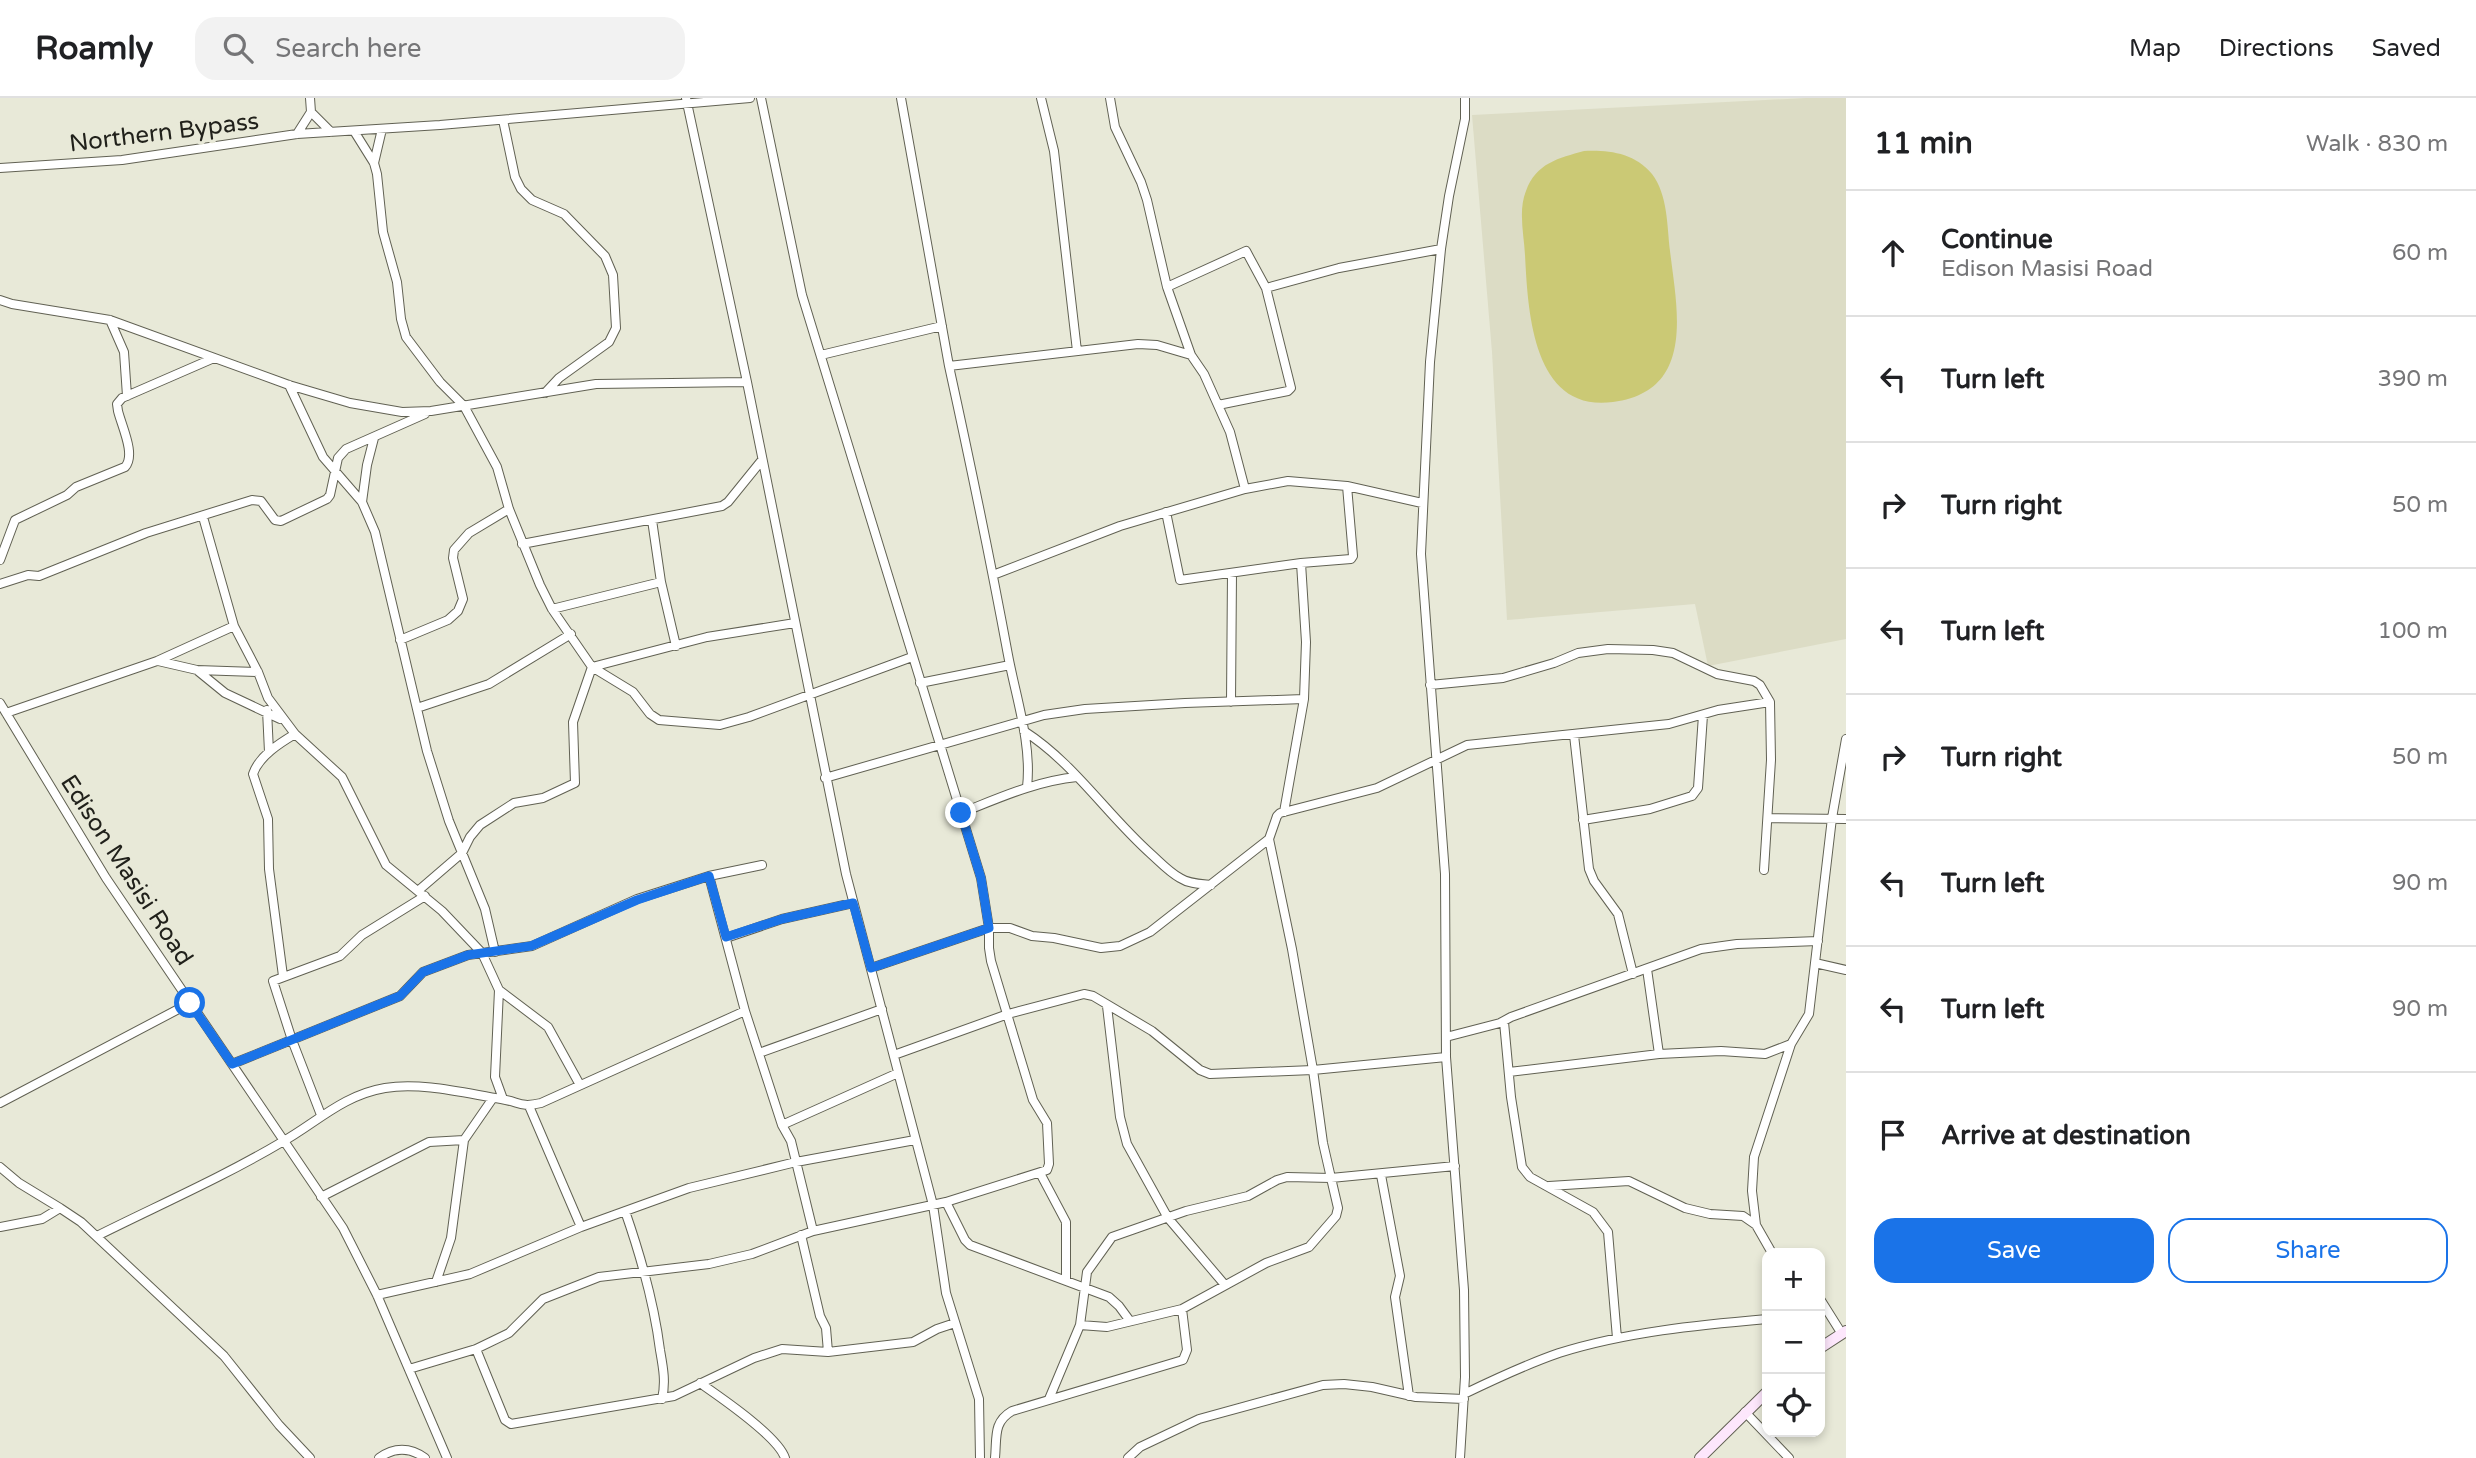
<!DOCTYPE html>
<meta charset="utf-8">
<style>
body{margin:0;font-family:"Varela Round",sans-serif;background:#f2f2f2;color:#202124}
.controls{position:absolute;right:21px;bottom:21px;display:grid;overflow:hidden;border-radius:14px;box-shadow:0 4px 10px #0003}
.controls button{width:63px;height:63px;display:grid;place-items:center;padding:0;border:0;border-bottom:2px solid #e0e0e0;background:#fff;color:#202124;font:35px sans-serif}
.stop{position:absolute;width:21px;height:21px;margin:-16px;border:5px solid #1a73e8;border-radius:50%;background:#fff}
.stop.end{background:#1a73e8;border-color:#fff;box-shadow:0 2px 7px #0008}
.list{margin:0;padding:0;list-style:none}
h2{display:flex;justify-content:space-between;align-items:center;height:91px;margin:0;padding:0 28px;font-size:30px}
h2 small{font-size:23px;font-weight:400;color:#757577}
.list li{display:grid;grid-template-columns:46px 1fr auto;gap:21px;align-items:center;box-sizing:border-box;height:126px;padding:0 28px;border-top:2px solid #e0e0e0}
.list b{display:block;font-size:26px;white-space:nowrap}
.list p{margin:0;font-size:23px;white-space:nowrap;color:#757577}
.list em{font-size:23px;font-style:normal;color:#757577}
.actions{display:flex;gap:14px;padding:21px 28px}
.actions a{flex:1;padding:16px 0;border:2px solid #1a73e8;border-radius:21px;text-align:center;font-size:24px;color:#1a73e8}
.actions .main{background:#1a73e8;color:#fff}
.icon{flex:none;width:38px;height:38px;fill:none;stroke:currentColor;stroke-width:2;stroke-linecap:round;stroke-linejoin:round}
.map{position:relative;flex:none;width:1846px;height:1360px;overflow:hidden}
header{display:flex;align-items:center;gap:42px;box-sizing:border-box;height:98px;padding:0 35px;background:#fff;border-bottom:2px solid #e0e0e0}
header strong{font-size:33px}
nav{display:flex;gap:38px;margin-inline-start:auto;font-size:24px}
.search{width:490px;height:63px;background:#f2f2f2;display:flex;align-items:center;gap:18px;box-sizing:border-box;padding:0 24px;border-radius:21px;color:#757577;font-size:26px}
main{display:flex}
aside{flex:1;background:#fff}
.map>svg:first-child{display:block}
.built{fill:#dcdcc5}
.green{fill:#cbc975}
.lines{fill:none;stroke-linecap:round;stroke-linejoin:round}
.minor-casing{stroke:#616153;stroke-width:10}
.secondary-casing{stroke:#616153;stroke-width:12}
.minor{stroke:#fff;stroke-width:8}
.secondary{stroke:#fde7fc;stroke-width:10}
.route{stroke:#1a73e8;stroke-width:9}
.labels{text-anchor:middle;stroke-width:7;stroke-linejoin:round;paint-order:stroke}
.street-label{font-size:24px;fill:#21211b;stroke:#e8e9d8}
</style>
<header>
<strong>Roamly</strong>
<div class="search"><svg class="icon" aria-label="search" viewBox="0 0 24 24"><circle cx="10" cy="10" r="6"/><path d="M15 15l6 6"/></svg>Search here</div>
<nav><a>Map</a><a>Directions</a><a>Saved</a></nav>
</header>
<main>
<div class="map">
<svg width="1846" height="1360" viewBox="0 0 1846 1360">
<rect width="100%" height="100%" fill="#e8e9d8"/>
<!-- built -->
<path class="built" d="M1806 0H1846V541L1708 568 1695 506 1507 522 1492 254 1472 17Z"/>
<!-- green -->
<path class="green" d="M1584 53C1610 52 1634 55 1652 76 1668 97 1667 128 1670 153 1677 212 1696 293 1613 304 1532 315 1528 212 1525 157 1524 137 1518 112 1526 93 1536 65 1559 60 1584 53Z"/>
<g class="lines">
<defs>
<path id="minor" d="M686 0 747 284 846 776 933 1107 946 1195 979 1301 980 1360
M761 0 802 197 981 780 989 830 871 870
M901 0 949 268
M1041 0 1054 53 1077 253
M1110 0 1115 29 1141 84 1147 102 1167 189 1191 257
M311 14 331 34
M503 22 515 79 521 91 532 102 564 116 605 158 613 177 616 230 609 244 559 280 545 295
M354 33 374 65 377 76 383 134 397 184 401 221 406 239 440 284 464 308 497 369 509 411 540 487 552 511 592 569 633 594 650 616 659 622 720 627 749 619 912 559
M297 36 311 14 310 0
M374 65 382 31
M0 70 122 62 297 36 440 27 750 0
M1167 189 1246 153 1266 190
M0 202 12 206 110 222 289 287 350 305 402 314 431 313 596 286 747 284
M110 222 124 254 127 298
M821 257 942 228
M289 287 323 359 362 404 375 434 427 653 449 723 485 811 495 854
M1218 307 1288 293 1291 290 1266 190 1339 170 1441 151
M362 404 367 367 374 340
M1166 414 1180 482 1301 465
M203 419 234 528 258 574 268 600 295 636 342 679 386 767 442 813 482 855 499 892 495 979 503 1001
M652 422 661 484 676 548
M522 446 722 408 728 404 762 362
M0 462 15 422 67 397 76 389 125 369C136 357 122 329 118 313L117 306 122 300 214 260
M993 477 1120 428 1245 391
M0 486 28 477 39 478 146 435 252 402 261 403 275 422 281 423 327 401 330 397 338 360 346 351 425 316
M552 511 661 484
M400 542 448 522 458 513 463 501 453 460 454 452 469 435 509 411
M158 563 197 572 258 574
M198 573 225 595 280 621
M920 585 1010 567
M1430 587 1503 580 1554 565 1578 555 1608 551 1653 552 1673 555 1717 576 1754 583 1760 587 1770 604 1771 662 1764 772
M1231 604 1232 475
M0 605 106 780 343 1130 377 1197 447 1360
M417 610 489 586 571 536
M267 612 269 654
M6 615 157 563 234 528
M1024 633C1074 665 1107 717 1151 756 1160 764 1169 774 1180 780 1189 786 1201 786 1211 787
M1574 637 1589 771 1594 783 1618 816 1633 876
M825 680 1044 617 1085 611 1185 605 1304 601 1306 544 1301 465 1351 461 1353 458 1347 388 1422 405
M1027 689C1032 646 1016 600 1008 557 990 460 970 364 949 268L1138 246 1157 247 1191 257 1204 276 1230 334 1245 391 1288 383 1347 388
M1284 714 1304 601
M961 715C999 700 1036 683 1077 679
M1768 720 1846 721
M1583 722 1650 711 1692 698 1698 690 1703 617
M709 778 745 913 782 1027 791 1043 813 1133
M419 792 462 755 470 739 480 727 514 705 543 700 575 685 573 624 592 569 707 539 795 525
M726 840 782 821 853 805
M1815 865 1846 872
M1647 871 1659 956
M283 878 269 771 268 721 253 676C259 658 280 645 295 636
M499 892 548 929 580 987
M1107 908 1120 1019 1127 1046 1168 1120 1225 1187
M1504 924 1511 999 1522 1069 1530 1079 1593 1114 1608 1134 1617 1240
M1446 939 1500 925 1511 919 1701 851 1737 846 1818 843
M759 955 882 911
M894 957 1008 916 1084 896 1093 898 1152 933 1200 972 1210 976 1313 972 1323 1045 1331 1080 1287 1079 1277 1082 1248 1098 1186 1113 1112 1139 1087 1174 1080 1227
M1446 959 1313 972 1292 851 1269 741 1277 718 1280 715 1377 690 1467 647 1669 626 1718 612 1770 604
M232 966 400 898 423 874 468 857 532 848 637 801 709 778 762 767
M1509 974 1659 956 1721 953 1765 956 1791 946
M0 1005 190 905
M529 1008 581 1129
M321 1017 292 942 273 883 340 858 362 837 425 798
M782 1027 898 975
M0 1069 19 1085 60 1110
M1040 1075 1066 1124V1182
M1381 1077 1400 1178 1395 1199 1409 1298
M1549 1088 1629 1083 1685 1110 1710 1116 1743 1118 1756 1127
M321 1099 429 1044 464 1042
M946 1104 965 1142 970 1147 1109 1199 1119 1208 1130 1223
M625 1113C641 1159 654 1204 660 1252 663 1269 666 1284 662 1301
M0 1129 42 1121 60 1110 81 1124 224 1258 279 1327 310 1360
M801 1137 820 1218 826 1230 828 1254
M97 1138C159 1107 223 1079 282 1044 316 1025 343 997 385 990 421 984 464 995 501 1001 520 1004 520 1010 541 1005L745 913
M1772 1155 1756 1127 1752 1093 1754 1059 1791 946 1809 916 1832 720 1846 641
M436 1184 451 1140 464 1042 493 1000
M377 1197 470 1176 581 1129 689 1090 796 1064 915 1042
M1820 1201 1842 1236
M476 1251 505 1322 511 1326 674 1298 754 1260 782 1251 828 1254 913 1244 937 1231 955 1225
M409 1271 476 1251 509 1235 543 1201 599 1179 709 1166 752 1156 813 1133 946 1104 1047 1072 1049 1066 1047 1025 1033 1002 991 863 989 850V830H1010L1032 838 1054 840 1101 850 1120 848 1150 834 1269 741
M700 1285C720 1299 778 1338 785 1360
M1464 1296C1495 1281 1527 1266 1559 1255 1626 1234 1698 1227 1767 1221
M1049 1301 1080 1227 1107 1229 1182 1211 1266 1165 1309 1149 1336 1118 1338 1110 1331 1080 1455 1068
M1745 1314 1789 1360
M379 1360C394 1349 410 1349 425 1360
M995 1360C997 1339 993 1324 1012 1313L1183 1262 1187 1252 1182 1211
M1128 1360 1140 1349 1199 1321 1323 1287 1344 1286 1372 1289 1416 1299 1464 1301
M1460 1360 1465 1279 1464 1192 1446 959 1445 776 1421 456 1430 264 1441 151 1449 98 1465 21V0"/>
<path id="secondary" d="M1820 1250 1846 1233
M1700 1360 1767 1294"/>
</defs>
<!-- minor casing -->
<use href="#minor" class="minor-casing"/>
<!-- secondary casing -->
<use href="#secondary" class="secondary-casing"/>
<!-- minor -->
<use href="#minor" class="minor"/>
<!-- secondary -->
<use href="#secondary" class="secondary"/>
</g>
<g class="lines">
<!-- route -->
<path class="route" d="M190 905 232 966 400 898 423 874 468 857 531 848 637 802 709 778 726 839 782 821 853 805 871 870 989 830 981 780 961 715"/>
</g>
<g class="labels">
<!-- street labels -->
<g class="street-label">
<text transform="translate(164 34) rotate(-7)" y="8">Northern Bypass</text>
<text transform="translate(127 772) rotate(57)" y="8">Edison Masisi Road</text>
</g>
</g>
</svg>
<div class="controls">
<button>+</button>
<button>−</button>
<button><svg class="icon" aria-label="locate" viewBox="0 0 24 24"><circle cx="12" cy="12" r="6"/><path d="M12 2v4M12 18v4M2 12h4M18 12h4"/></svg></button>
</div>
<div class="stop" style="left:190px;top:905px"></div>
<div class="stop end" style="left:961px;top:715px"></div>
</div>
<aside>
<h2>11 min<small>Walk · 830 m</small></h2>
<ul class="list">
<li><svg class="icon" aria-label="ahead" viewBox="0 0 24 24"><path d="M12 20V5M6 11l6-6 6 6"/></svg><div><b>Continue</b><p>Edison Masisi Road</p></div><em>60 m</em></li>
<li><svg class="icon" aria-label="left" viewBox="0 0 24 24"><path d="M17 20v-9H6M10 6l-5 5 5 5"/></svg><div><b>Turn left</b></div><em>390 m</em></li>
<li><svg class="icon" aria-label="right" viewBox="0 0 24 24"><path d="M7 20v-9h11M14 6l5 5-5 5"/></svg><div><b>Turn right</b></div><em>50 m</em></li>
<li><svg class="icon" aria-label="left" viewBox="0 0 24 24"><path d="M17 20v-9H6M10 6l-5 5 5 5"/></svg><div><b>Turn left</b></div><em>100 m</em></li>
<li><svg class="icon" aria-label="right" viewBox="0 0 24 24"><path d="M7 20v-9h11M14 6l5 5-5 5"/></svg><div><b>Turn right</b></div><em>50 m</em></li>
<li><svg class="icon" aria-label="left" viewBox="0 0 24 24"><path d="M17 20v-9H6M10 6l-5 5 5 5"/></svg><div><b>Turn left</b></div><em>90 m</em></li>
<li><svg class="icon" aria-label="left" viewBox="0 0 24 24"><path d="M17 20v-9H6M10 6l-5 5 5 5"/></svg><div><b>Turn left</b></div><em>90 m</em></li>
<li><svg class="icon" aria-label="arrive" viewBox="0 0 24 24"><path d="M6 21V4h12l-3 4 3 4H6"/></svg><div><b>Arrive at destination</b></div></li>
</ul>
<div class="actions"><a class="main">Save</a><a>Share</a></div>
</aside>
</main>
